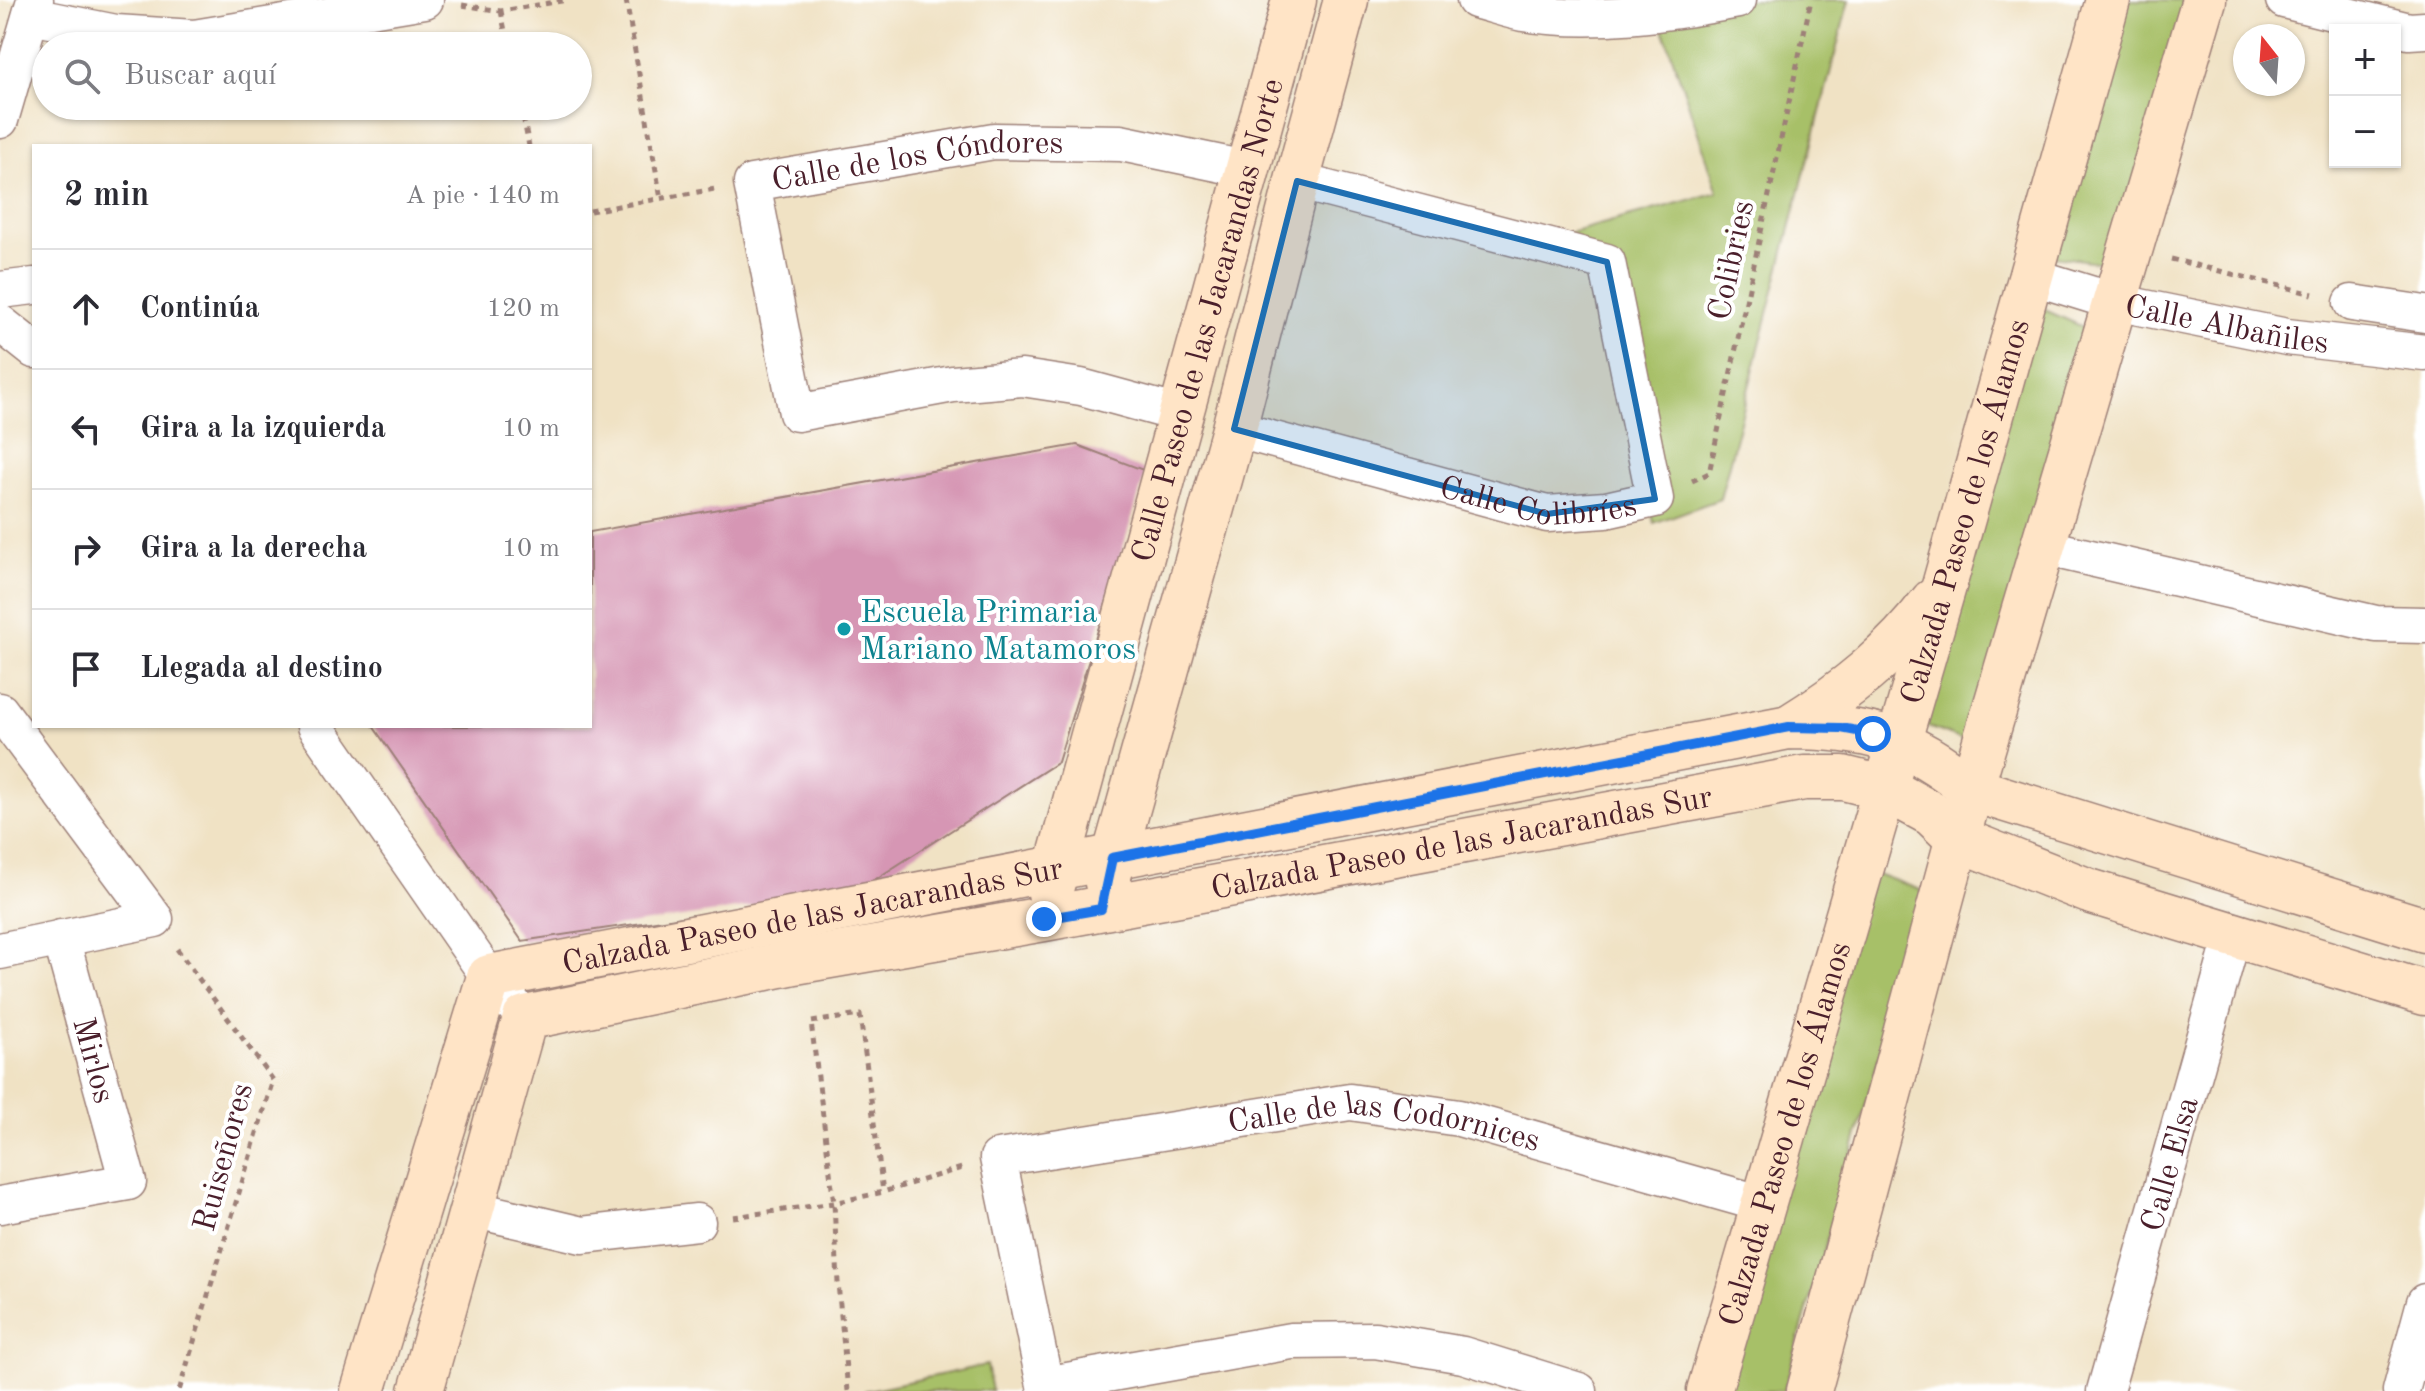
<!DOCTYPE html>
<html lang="es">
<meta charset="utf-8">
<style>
body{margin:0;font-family:"Old Standard TT",serif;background:#f2f2f3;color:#2b2b33}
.controls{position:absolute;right:24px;top:24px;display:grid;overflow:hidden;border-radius:0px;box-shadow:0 2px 6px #0004}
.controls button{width:72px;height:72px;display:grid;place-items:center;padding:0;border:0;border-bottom:2px solid #e1e1e2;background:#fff;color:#2b2b33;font:40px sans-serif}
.compass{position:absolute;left:2233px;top:24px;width:72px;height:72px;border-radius:50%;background:#fff;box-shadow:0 2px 6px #0004;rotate:343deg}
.stop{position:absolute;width:24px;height:24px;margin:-18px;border:6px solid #1a73e8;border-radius:50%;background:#fff}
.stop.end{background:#1a73e8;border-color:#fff;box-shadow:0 2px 8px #0008}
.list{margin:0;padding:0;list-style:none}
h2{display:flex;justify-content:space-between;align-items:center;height:104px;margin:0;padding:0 32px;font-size:34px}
h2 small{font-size:26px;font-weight:400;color:#7c7c81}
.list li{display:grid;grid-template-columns:52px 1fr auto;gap:24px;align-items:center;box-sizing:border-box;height:120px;padding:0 32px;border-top:2px solid #e1e1e2}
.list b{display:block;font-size:30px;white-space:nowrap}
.list em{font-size:26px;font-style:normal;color:#7c7c81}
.icon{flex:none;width:44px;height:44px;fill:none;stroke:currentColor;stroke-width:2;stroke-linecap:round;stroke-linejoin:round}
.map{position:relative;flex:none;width:2425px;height:1391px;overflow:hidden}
.search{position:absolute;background:#fff;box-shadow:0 2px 6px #0004;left:32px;top:32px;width:560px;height:88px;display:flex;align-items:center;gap:20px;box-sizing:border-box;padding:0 28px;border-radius:44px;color:#7c7c81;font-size:30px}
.panel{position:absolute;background:#fff;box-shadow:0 2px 6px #0004;left:32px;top:144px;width:560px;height:584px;border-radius:0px}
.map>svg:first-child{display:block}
.green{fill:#a7c067;stroke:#787049;stroke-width:2}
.building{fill:#d696b4}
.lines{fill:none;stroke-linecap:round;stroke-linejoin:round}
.street-casing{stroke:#9d8078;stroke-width:39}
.secondary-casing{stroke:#9d8078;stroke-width:47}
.path{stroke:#9d8078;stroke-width:5;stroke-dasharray:6 6;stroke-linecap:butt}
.street{stroke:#fff;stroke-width:36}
.secondary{stroke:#ffe4c6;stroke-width:44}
.route{stroke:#1a73e8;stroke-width:10}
.marked{fill:#1f6fb2;fill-opacity:0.2;stroke:#1f6fb2;stroke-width:6;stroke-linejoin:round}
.culture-dot{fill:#0f9aa8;stroke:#fff;stroke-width:3}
.labels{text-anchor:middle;stroke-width:8;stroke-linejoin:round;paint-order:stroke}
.street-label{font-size:32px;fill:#4a1f2b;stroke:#fff}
.culture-label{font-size:32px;fill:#0d838f;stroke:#fff;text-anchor:start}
</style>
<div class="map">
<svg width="2425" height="1391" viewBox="0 0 2425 1391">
<rect width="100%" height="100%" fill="#fff"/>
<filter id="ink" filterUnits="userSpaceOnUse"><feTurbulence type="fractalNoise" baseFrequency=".0125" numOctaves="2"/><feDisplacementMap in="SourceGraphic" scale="16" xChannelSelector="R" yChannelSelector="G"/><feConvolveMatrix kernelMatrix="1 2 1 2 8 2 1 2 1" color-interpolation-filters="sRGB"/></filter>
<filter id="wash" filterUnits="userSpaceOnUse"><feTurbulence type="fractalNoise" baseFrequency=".006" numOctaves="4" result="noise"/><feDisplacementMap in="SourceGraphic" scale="32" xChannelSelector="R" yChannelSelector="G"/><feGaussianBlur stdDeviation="1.8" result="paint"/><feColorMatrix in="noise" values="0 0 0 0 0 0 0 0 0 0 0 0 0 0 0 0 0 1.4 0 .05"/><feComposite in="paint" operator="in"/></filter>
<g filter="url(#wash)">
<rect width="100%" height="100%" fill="#f0e2c4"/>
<!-- green -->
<path class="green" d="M1698 0H1849L1720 499 1654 523 1595 274 1548 239 1718 192 1662 26Z
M2123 0H2187L2111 264 2054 256Z
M2036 306 2090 330 1973 744 1918 723Z
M1872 872 1926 892 1784 1391H1724Z
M987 1365 992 1391H864Z"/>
<g id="blocks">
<!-- building -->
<path class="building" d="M1077 445 1146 471 1058 762 857 891 522 941 373 726H590V532Z"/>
</g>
</g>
<g filter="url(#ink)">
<use href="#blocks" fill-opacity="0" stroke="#9d8078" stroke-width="2"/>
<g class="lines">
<defs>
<g id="street">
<path d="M1475 0C1491 4 1507 10 1523 13 1594 24 1668 13 1738 0"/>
<path d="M2284 0 2409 31 2425 30"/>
<path d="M31 16 116 33 194 38 425 0"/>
<path d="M0 120 35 0"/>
<path id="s1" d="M2031 276 2115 302 2287 337 2425 353"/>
<path d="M0 290 34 286"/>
<path d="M2352 303 2425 314"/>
<path d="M0 323 34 350"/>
<path id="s2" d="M1180 414 1081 387 1022 378 953 384 797 413 752 183 994 141 1121 143 1246 169"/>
<path id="s3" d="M1234 429 1547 514 1606 510 1655 499 1607 262 1297 181"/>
<path d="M2043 547 2376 624 2425 625"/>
<path d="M0 711 155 919 0 951"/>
<path d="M315 726 489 977 525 1018"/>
<path d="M0 1205 128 1182 61 938"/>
<path d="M472 1209 582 1235 697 1222"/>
<path id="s4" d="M1579 1391 1463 1355 1375 1340 1291 1341 1045 1385 998 1158 1350 1102 1459 1118 1763 1204"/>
<path id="s5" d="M2105 1391 2233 935"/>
<path d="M2401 1391 2425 1302"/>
</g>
<g id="secondary">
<path d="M1789 727C1845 692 1893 654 1933 601"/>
<path d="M1107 883 1234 429 1297 181 1346 0"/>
<path id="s6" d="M1050 893 1294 0"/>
<path id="s7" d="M363 1391 489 977 1789 727C1868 728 1909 737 1971 789L2425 930"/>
<path id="s8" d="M421 1391 525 1018 795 962 1044 919 1804 778H1843L1884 788 1932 814 1958 839 2089 891 2425 993"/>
<path id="s9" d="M1709 1391 1944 586 2108 0"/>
<path d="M1809 1391 1971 789 2204 0"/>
</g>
</defs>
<!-- street casing -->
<use href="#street" class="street-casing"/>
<!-- secondary casing -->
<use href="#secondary" class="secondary-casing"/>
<!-- path -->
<path class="path" d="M626 0 661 199
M462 5 501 11 568 0
M501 11 508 46
M521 106 529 146
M590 211 715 189
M2171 259 2313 294
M1692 481 1709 473 1811 0
M177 949 273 1080 179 1391
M733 1217 834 1203 883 1192 962 1168
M848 1391 838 1283 834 1203 811 1022 860 1015 883 1192"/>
<!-- street -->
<use href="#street" class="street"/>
<!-- secondary -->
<use href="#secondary" class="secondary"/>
</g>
</g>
<g class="lines" filter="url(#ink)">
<!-- route -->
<path class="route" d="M1044 919 1101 909 1112 858 1789 727 1841 728 1873 734"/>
</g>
<!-- marked area -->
<path class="marked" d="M1297 181 1607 262 1655 499 1547 514 1234 429Z"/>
<!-- markers -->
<circle class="culture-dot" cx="844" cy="629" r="8"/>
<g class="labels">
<!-- street labels -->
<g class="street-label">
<text dy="11" stroke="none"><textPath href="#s2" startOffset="792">Calle de los Cóndores</textPath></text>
<text transform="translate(1730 260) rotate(-78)" y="11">Colibries</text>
<text dy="11" stroke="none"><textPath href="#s6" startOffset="594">Calle Paseo de las Jacarandas Norte</textPath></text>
<text dy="11" stroke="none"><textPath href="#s1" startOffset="202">Calle Albañiles</textPath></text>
<text dy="11" stroke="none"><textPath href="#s3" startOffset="314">Calle Colibríes</textPath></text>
<text dy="11" stroke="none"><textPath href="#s9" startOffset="916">Calzada Paseo de los Álamos</textPath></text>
<text dy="11" stroke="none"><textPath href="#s8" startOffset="1340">Calzada Paseo de las Jacarandas Sur</textPath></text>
<text dy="11" stroke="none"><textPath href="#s7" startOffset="762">Calzada Paseo de las Jacarandas Sur</textPath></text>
<text transform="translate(95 1060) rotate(75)" y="11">Mirlos</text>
<text dy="11" stroke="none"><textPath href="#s4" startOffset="1168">Calle de las Codornices</textPath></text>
<text dy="11" stroke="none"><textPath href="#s9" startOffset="268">Calzada Paseo de los Álamos</textPath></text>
<text transform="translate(222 1157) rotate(-75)" y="11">Ruiseñores</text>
<text dy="11" stroke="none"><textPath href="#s5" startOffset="236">Calle Elsa</textPath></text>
</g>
<!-- culture labels -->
<g class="culture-label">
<text x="860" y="622">Escuela Primaria<tspan x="860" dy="37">Mariano Matamoros</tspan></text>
</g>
</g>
</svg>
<div class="controls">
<button>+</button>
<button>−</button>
</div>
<svg class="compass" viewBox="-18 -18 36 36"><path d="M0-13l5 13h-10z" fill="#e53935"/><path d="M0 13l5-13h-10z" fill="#7c7c81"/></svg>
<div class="stop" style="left:1873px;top:734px"></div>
<div class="stop end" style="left:1044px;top:919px"></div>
<div class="search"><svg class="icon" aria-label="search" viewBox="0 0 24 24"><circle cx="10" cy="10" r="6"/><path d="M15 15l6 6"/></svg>Buscar aquí</div>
<section class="panel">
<h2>2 min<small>A pie · 140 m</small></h2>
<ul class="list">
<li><svg class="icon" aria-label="ahead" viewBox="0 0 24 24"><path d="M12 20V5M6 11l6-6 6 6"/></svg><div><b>Continúa</b></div><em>120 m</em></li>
<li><svg class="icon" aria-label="left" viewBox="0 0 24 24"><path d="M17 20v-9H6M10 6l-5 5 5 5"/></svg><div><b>Gira a la izquierda</b></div><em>10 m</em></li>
<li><svg class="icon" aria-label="right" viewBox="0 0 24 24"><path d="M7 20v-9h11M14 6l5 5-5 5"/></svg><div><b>Gira a la derecha</b></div><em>10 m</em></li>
<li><svg class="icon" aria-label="arrive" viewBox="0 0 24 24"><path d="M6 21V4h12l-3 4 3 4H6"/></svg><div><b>Llegada al destino</b></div></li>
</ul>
</section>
</div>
